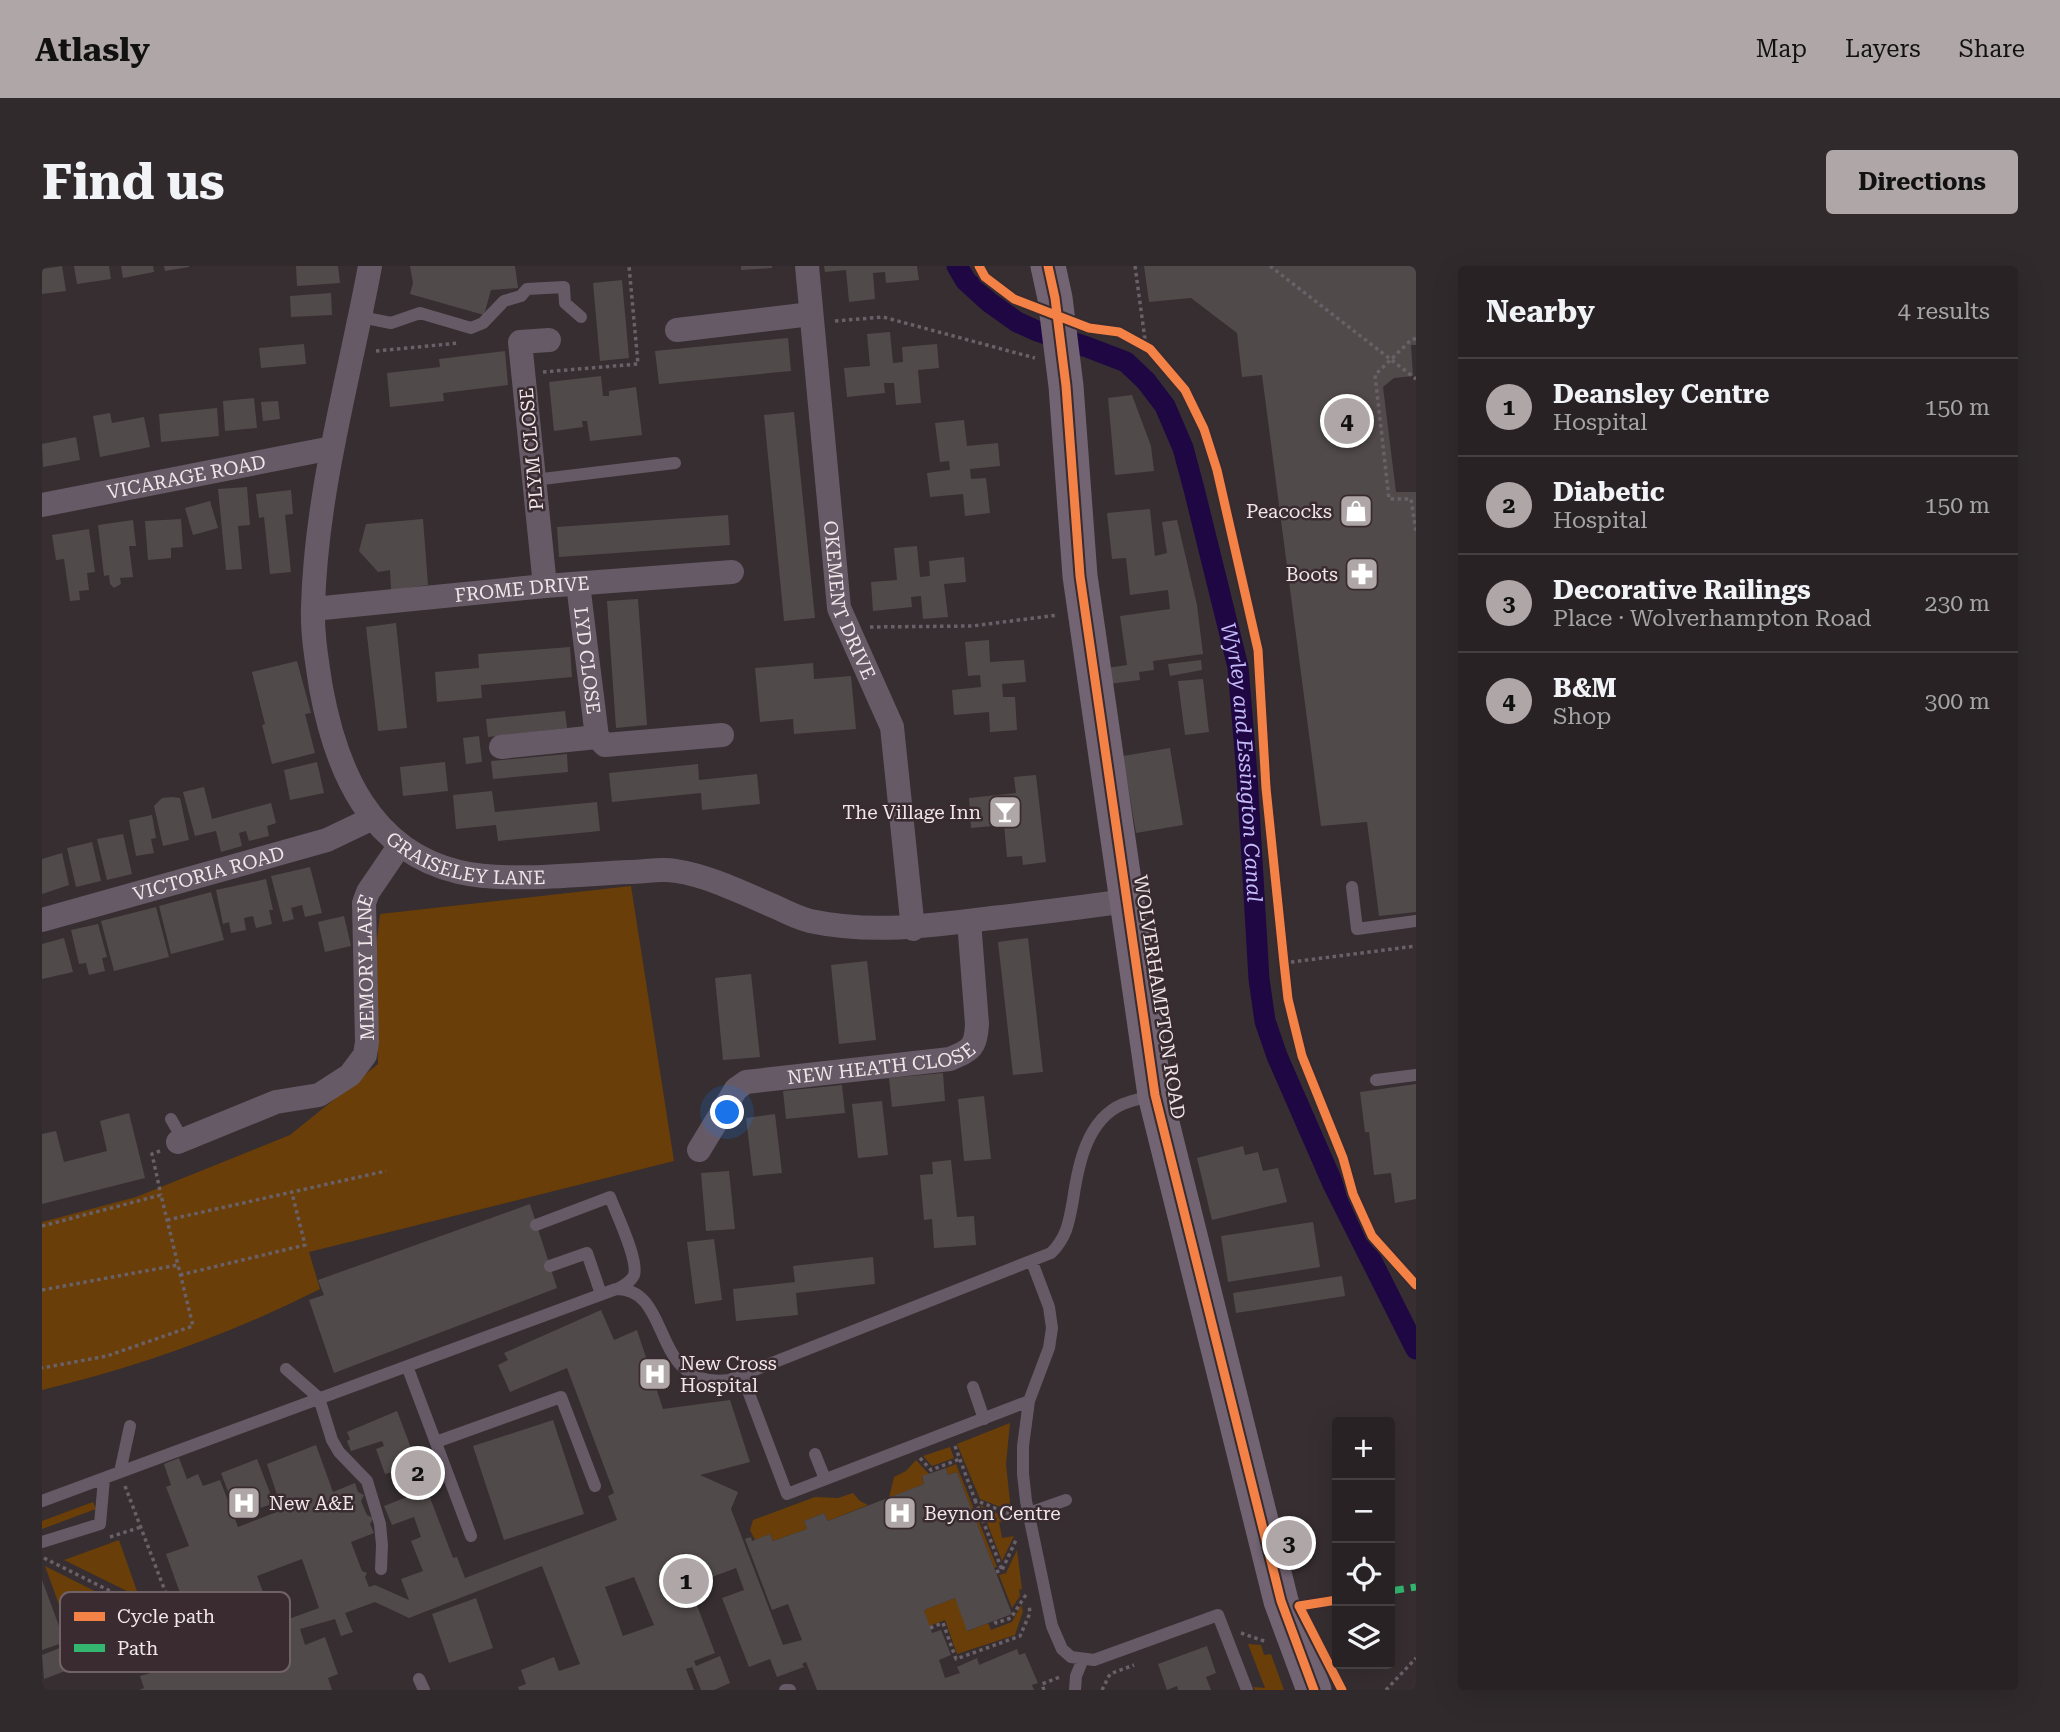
<!DOCTYPE html>
<meta charset="utf-8">
<style>
body{margin:0;font-family:"Roboto Serif",serif;background:#302a2c;color:#f1f3f6}
.controls{position:absolute;right:21px;bottom:21px;display:grid;overflow:hidden;border-radius:7px;box-shadow:0 7px 28px #0002}
.controls button{width:63px;height:63px;display:grid;place-items:center;padding:0;border:0;border-bottom:2px solid #443f41;background:#282224;color:#f1f3f6;font:35px sans-serif}
.you{position:absolute;left:686px;top:847px;width:24px;height:24px;margin:-18px;border:5px solid #fff;border-radius:50%;background:#1a73e8;box-shadow:0 0 0 10px #1a73e833}
.badge{display:grid;place-items:center;width:46px;height:46px;border-radius:50%;background:#afa6a8;color:#111;font-size:23px;font-weight:700}
.pin{position:absolute;translate:-50% -50%;border:4px solid #fff;box-shadow:0 2px 7px #0006}
.list{margin:0;padding:0;list-style:none}
h2{display:flex;justify-content:space-between;align-items:center;height:91px;margin:0;padding:0 28px;font-size:30px}
h2 small{font-size:23px;font-weight:400;color:#a5a4a6}
.list li{display:grid;grid-template-columns:46px 1fr auto;gap:21px;align-items:center;box-sizing:border-box;height:98px;padding:0 28px;border-top:2px solid #443f41}
.list b{display:block;font-size:26px;white-space:nowrap}
.list p{margin:0;font-size:23px;white-space:nowrap;color:#a5a4a6}
.list em{font-size:23px;font-style:normal;color:#a5a4a6}
.icon{flex:none;width:38px;height:38px;fill:none;stroke:currentColor;stroke-width:2;stroke-linecap:round;stroke-linejoin:round}
.map{position:relative;flex:none;width:1374px;height:1424px;overflow:hidden;border-radius:7px}
header{display:flex;align-items:center;gap:42px;box-sizing:border-box;height:98px;padding:0 35px;background:#afa6a8;color:#111}
header strong{font-size:33px}
nav{display:flex;gap:38px;margin-inline-start:auto;font-size:24px}
.intro{display:flex;align-items:center;justify-content:space-between;box-sizing:border-box;height:168px;padding:0 42px}
h1{margin:0;font-size:49px}
.button{padding:18px 32px;border-radius:7px;background:#afa6a8;color:#111;font-size:24px;font-weight:700}
main{display:flex;gap:42px;padding:0 42px}
aside{flex:1;background:#282224;border-radius:7px;box-shadow:0 7px 28px #0002}
.map>svg:first-child{display:block}
.green{fill:#6a3e08}
.lines{fill:none;stroke-linecap:round;stroke-linejoin:round}
.canal{stroke:#1f0744;stroke-width:21}
.building{fill:#514a4b;fill-rule:evenodd}
.path{stroke:#696068;stroke-width:3.5;stroke-dasharray:3.5 3.5;stroke-linecap:butt}
.lane{stroke:#665a66;stroke-width:12}
.street{stroke:#665a66;stroke-width:24}
.secondary{stroke:#726472;stroke-width:35}
.quiet{stroke:#33b770;stroke-width:7;stroke-dasharray:14 7;stroke-linecap:butt}
.cycleway-casing{stroke:#392b2f;stroke-width:13}
.cycleway{stroke:#f48246;stroke-width:9}
.labels{text-anchor:middle;stroke-width:5;stroke-linejoin:round;paint-order:stroke}
.street-label{font-size:19px;fill:#f0e6e9;stroke:#392b2f}
.poi-label{font-size:19px;fill:#f0e6e9;stroke:#392b2f;text-anchor:end}
.water-label{font-size:21px;font-style:italic;fill:#c4bbf8;stroke:#392b2f}
.key{fill:#392b2f;stroke:#706367;stroke-width:2}
.key-label{font-size:19px;fill:#f0e6e9}
</style>
<header>
<strong>Atlasly</strong>
<nav><a>Map</a><a>Layers</a><a>Share</a></nav>
</header>
<div class="intro"><h1>Find us</h1><a class="button">Directions</a></div>
<main>
<div class="map">
<svg width="1374" height="1424" viewBox="0 0 1374 1424">
<rect width="100%" height="100%" fill="#362e30"/>
<!-- green -->
<path class="green" d="M589 620 632 895 267 986 278 1023C189 1068 96 1101 0 1124V956L94 931 248 869 336 798 335 673 338 648Z
M968 1157 964 1198 969 1245 938 1233 915 1178Z
M908 1181 912 1192 890 1200 881 1190Z
M874 1194 887 1208 880 1211 882 1218 847 1232 852 1211 864 1205Z
M914 1198 955 1301 952 1302 915 1206 906 1209 904 1202Z
M811 1227 818 1235 826 1239 786 1255 782 1247 762 1255 765 1263 731 1275 728 1268 713 1274 708 1264 711 1254 773 1231 796 1232Z
M51 1236 54 1243 0 1263V1255Z
M938 1239 969 1254 957 1256 960 1272 972 1270 960 1295Z
M77 1274 97 1331 22 1294Z
M975 1284 980 1323 977 1324 978 1330 970 1342 957 1309 964 1307Z
M3 1300 104 1351 31 1377Z
M913 1332 926 1365 946 1357 949 1364 970 1356 979 1339 981 1345 973 1369 915 1388 903 1354 887 1360 882 1344Z
M1206 1378 1219 1379 1222 1389 1229 1388 1242 1424H1213L1211 1421 1223 1422Z"/>
<g class="lines">
<!-- canal -->
<path class="canal" id="s1" d="M915 0 924 15 947 36 975 56 995 65 1045 81 1084 96 1104 115 1123 140 1141 182 1152 223 1196 401 1205 509 1217 713 1223 755 1235 790 1291 918 1374 1083"/>
</g>
<!-- building -->
<path class="building" d="M20 0 24 25 0 28V3Z
M32 0H67L69 13 35 18Z
M79 0H111L112 6 81 12Z
M122 0H147V1L123 5Z
M254 0H296L298 17 255 20Z
M368 0H473L476 22 449 24 442 49 368 28 371 17Z
M699 0H730V2L699 4Z
M782 0H875L877 14 844 17 843 6 831 7 833 33 807 36 804 4 783 6Z
M1102 0H1374V79H1369L1371 110 1352 112 1341 121 1354 226H1374V646L1337 650 1325 556 1279 560 1220 109 1200 111 1195 67 1149 32 1107 36Z
M580 14 587 92 558 95 551 17Z
M289 27 290 49 249 51 248 30Z
M848 66 851 97 861 96 860 81 895 78 897 102 876 104 879 137 854 139 852 117H842L843 127 805 131 802 102 828 100 825 68Z
M746 72 749 105 617 118 613 85Z
M262 78 264 98 219 102 217 82Z
M463 85 466 119 401 127 402 135 348 141 345 107 398 101 397 93Z
M559 110 561 130H567V125L594 121 600 169 548 175 545 155H540L541 161 512 165 507 116Z
M1090 129 1109 180 1112 205 1073 209 1066 132Z
M212 132 215 162 183 165 181 135Z
M236 135 238 153 221 155 219 136Z
M175 142 177 170 119 176 117 148Z
M752 146 773 352 742 355 722 149Z
M68 147 70 157 102 151 108 181 58 191 51 150Z
M922 154 925 180 956 177 958 200 928 203 929 213 944 212 948 247 923 250 921 228 888 231 885 207 908 204 907 195 898 196 893 157Z
M34 171 38 194 1 201 0 178Z
M205 221 208 259 196 260 200 303 184 304 176 223Z
M249 224 251 248 243 249 249 306 228 308 222 251 217 252 214 228Z
M168 235 176 262 151 269 143 242Z
M1108 243 1113 290 1125 287 1120 256 1135 254 1155 339 1161 388 1111 395 1112 404 1097 406 1098 414 1067 418 1065 402 1085 399 1078 350 1128 343 1126 324 1088 329 1084 292 1070 293 1065 247Z
M686 249 688 279 517 291 515 261Z
M139 253 141 281 129 282V292L106 294 103 255Z
M381 253 386 319 349 324 348 304 336 306 317 285 324 258Z
M91 254 94 280H87L91 311 78 312 79 318 72 322 68 318 67 309 62 310 56 259Z
M47 263 53 306 45 307 47 324 37 325 38 334 28 335 22 293 14 294 10 269Z
M875 280 878 311 888 310 887 295 922 291 924 316 902 318 906 351 881 353 879 330 869 331 870 341 831 345 829 316 855 314 852 282Z
M596 333 605 459 574 462 565 335Z
M354 357 365 462 336 465 324 361Z
M947 374 948 396 982 394 984 416 960 418 961 431H973L975 464 948 466 947 446 912 449 910 424 939 421 938 409 926 410 923 376Z
M528 381 530 411 439 419 440 432 395 436 393 406 437 402 436 388Z
M1159 394 1160 404 1128 410 1126 398Z
M255 395 269 447 263 448 273 487 230 498 220 459 223 458 210 406Z
M771 397 772 413 809 410 814 463 752 468 751 453 718 456 713 402Z
M1161 413 1167 466 1143 469 1136 415Z
M523 445 525 462 446 471 444 453Z
M437 470 440 496 424 498 421 472Z
M1128 482 1141 559 1094 567 1081 490Z
M525 488 526 506 451 513 449 495Z
M275 496 282 527 248 534 242 504Z
M403 496 406 525 361 530 358 501Z
M656 498 657 514 715 508 718 538 660 544 659 527 570 536 567 507Z
M994 509 1004 596 981 599 980 590 965 591 962 559 929 562 927 532 974 527 972 511Z
M162 521 170 553 229 537 234 557 225 560 227 570 207 575 204 565 197 567 200 580 179 586 174 565 153 570 141 526Z
M450 525 453 546 555 536 558 565 456 575 454 559 414 563 411 529Z
M130 531 138 532 147 574 121 580 112 540 120 532Z
M110 549 114 572 109 573 112 587 94 590 87 554Z
M81 568 90 608 65 614 55 573Z
M50 576 59 615 34 621 25 582Z
M20 587 27 619 0 628V593Z
M268 601 280 647 263 651 260 639 249 642 252 653 241 656 229 610Z
M224 613 231 644H227L230 658 214 662 211 650 202 652 204 664 189 667 187 656 181 658 174 624Z
M169 626 182 674 129 688 117 640Z
M114 641 127 691 72 705 59 655Z
M302 650 309 680 283 686 276 656Z
M56 658 65 691 60 692 63 705 47 709 44 697 37 698 29 664Z
M22 672 31 706 0 713V678Z
M986 672 1001 806 971 809 956 676Z
M825 695 834 774 797 778 789 699Z
M709 708 718 791 681 794 673 712Z
M901 807 903 835 850 841 847 812Z
M1374 818V933L1353 937 1349 907 1332 909 1327 866H1323L1318 826Z
M800 819 803 847 744 853 741 825Z
M942 830 949 893 922 895 916 833Z
M840 835 846 889 816 892 810 838Z
M87 847 103 912 0 938V868L14 865 22 896 65 885 58 855Z
M733 848 740 907 711 910 704 852Z
M1201 880 1203 889 1216 886 1221 905 1236 902 1245 936 1170 954 1155 892Z
M909 894 915 951 932 950 934 979 892 982 890 953 882 954 878 909 891 908 890 896Z
M687 905 693 963 664 965 659 907Z
M488 938 515 1022 292 1107 267 1034 282 1029 276 1014Z
M1271 956 1278 1001 1186 1016 1179 970Z
M672 973 680 1034 653 1038 645 976Z
M831 991 833 1018 754 1027 756 1049 694 1055 691 1023 753 1016 751 1000Z
M1300 1010 1303 1030 1194 1047 1191 1027Z
M559 1044 572 1074 595 1064 621 1143 688 1134 708 1196 658 1209 696 1226 689 1243 741 1379 760 1374 746 1338 730 1344 703 1273 709 1271 710 1275 728 1268 731 1275 765 1263 762 1255 782 1247 786 1255 882 1218 880 1210 904 1202 906 1209 915 1206 970 1348 925 1365 913 1332 882 1344 890 1367 899 1364 909 1389 897 1394 903 1412 918 1407 915 1401 935 1392 937 1399 975 1383 977 1389 983 1387 996 1417 990 1419 992 1424H775L764 1396 760 1398 762 1401 735 1411 728 1393 707 1401 680 1332 702 1324 694 1302 654 1317 642 1287 636 1289 673 1387 652 1395 654 1400 678 1390 688 1417 672 1424H659L650 1401 644 1403 652 1424H477L476 1421 484 1418 479 1404 512 1391 517 1405 538 1398 500 1300 367 1352 333 1336 303 1347 311 1366 299 1370 293 1353 258 1363 263 1379 283 1371 296 1408 286 1412 290 1424H97L102 1422 98 1410 127 1402 119 1376 178 1357 166 1329 142 1338 124 1288 147 1280 124 1221 129 1219 122 1198 137 1192 145 1213 156 1208 161 1220 178 1214 187 1237 190 1236 179 1207 215 1193 232 1237 196 1250 192 1241 189 1242 196 1261 240 1244 225 1198 274 1179 291 1226 313 1217 316 1226 322 1229 319 1235 325 1249 331 1252 328 1258 332 1267 309 1276 320 1305 325 1307 323 1311 327 1321 333 1319 367 1334 359 1313 381 1305 369 1275 379 1271 372 1251 350 1259 342 1240 365 1231 355 1205 343 1208 334 1183 342 1180 340 1175 309 1185 305 1175 308 1173 305 1166 355 1145 411 1292 415 1291 423 1312 575 1254 566 1230 572 1227 525 1102 468 1126 456 1099 466 1094 462 1087ZM260 1293 277 1342 233 1358 215 1310ZM592 1311 612 1359 581 1370 563 1321Z
M511 1154 542 1248 462 1274 431 1180Z
M0 1314 23 1376 0 1384Z
M434 1332 451 1382 407 1397 390 1348Z
M23 1380 31 1402 2 1413 0 1389Z
M1165 1380 1174 1407 1164 1411 1169 1424H1136L1135 1420 1125 1424 1116 1398Z"/>
<g class="lines">
<!-- path -->
<path class="path" d="M1093 0 1104 81
M1228 0 1374 113
M793 55 841 51 993 92
M1374 73H1370L1333 109 1347 233H1369L1374 266
M334 85 417 77
M501 106 596 98 587 0
M828 361 930 360 1016 349
M1242 697 1374 680
M118 885 110 888 119 929
M125 954 344 905
M0 960 119 929 136 999
M138 1009 263 979 250 927
M0 1024 136 999 151 1060 65 1090 0 1102
M913 1180 933 1234 970 1249
M878 1192 889 1204 918 1193
M83 1220 136 1359
M933 1234 960 1304
M68 1271 99 1261
M2 1292 136 1359
M954 1306 960 1304 975 1272
M953 1355 954 1357 969 1352 985 1327
M888 1362 901 1357 914 1393 978 1370 988 1347 987 1339
M1199 1367 1225 1376
M1002 1424 1000 1418 1018 1411
M1060 1424 1068 1408 1092 1399
M1344 1424 1374 1392"/>
<!-- lane -->
<path class="lane" d="M319 51 349 57 378 47 429 62 441 57 462 35 479 30 485 23 522 21 523 37 539 51
M492 214 633 197
M1310 621 1315 663 1374 655
M1334 814 1374 809
M129 853 141 874
M494 959 568 931C574 947 597 994 592 1009 589 1016 581 1020 575 1023
M990 996 1007 1041 1010 1062 1007 1082 987 1135 981 1180V1208L984 1235 1010 1360 1020 1383 1029 1391 1052 1394 1176 1349 1205 1424
M508 1000 545 987 559 1028
M365 1100 429 1270
M244 1103 277 1132 290 1174 297 1186 325 1215 338 1258 340 1279 339 1303
M700 1109 745 1228 987 1135
M931 1121 942 1153
M394 1176 519 1131 553 1220
M773 1188 783 1213
M78 1206 88 1160
M0 1235 574 1023C632 1022 607 1124 687 1114L1009 987C1025 971 1027 956 1031 934 1036 899 1045 853 1081 838 1091 834 1102 832 1112 829
M987 1247 1024 1234
M0 1276 58 1258 62 1213
M377 1413 382 1424
M743 1424H748
M1033 1424 1034 1410 1041 1393"/>
<!-- street -->
<g class="street">
<path id="s2" d="M328 0C307 113 274 226 271 341 270 368 275 396 279 422 294 504 328 585 417 606 464 617 537 608 587 606 602 606 619 602 634 605 668 610 705 629 736 642 746 647 757 652 768 655 829 668 888 660 950 652 995 647 1040 641 1085 635"/>
<path id="s3" d="M765 0 797 342 850 461 871 663"/>
<path d="M635 64 769 48"/>
<path id="s4" d="M0 239 290 182"/>
<path id="s5" d="M536 318 555 471 563 479 680 469"/>
<path d="M503 320 478 76 507 74"/>
<path id="s6" d="M271 343 503 320 690 306"/>
<path d="M459 481 555 471"/>
<path id="s7" d="M0 654 285 574 331 552"/>
<path id="s8" d="M136 876 234 836 277 829 308 809 323 789 325 776 322 637 326 626 358 579"/>
<path id="s9" d="M657 884 694 823 704 816 908 793C929 784 934 782 935 758L927 655"/>
</g>
<!-- secondary -->
<path class="secondary" d="M1006 0 1013 32 1024 120 1038 310 1113 829 1239 1335 1272 1424"/>
<!-- quiet -->
<path class="quiet" d="M1348 1325 1374 1321"/>
<defs>
<path id="cycleway" d="M937 0 943 11 972 33 1047 62 1077 66 1108 83 1143 124 1162 163 1175 204 1216 384 1224 522 1242 697 1246 733 1260 790 1301 892 1311 928 1330 970 1374 1019
M1006 0 1013 32 1024 120 1038 310 1113 829 1239 1335 1272 1424
M1295 1334 1257 1340 1300 1424"/>
</defs>
<!-- cycleway casing -->
<use href="#cycleway" class="cycleway-casing"/>
<!-- cycleway -->
<use href="#cycleway" class="cycleway"/>
</g>
<!-- icons -->
<defs>
<symbol id="shop-square" viewBox="-11 -11 22 22"><rect x="-9" y="-9" width="18" height="18" rx="4" fill="#afa6a8" stroke="#392b2f"/><path d="M-5-2.5h2.3a2.7 3.5 0 0 1 5.4 0H5L5.5 6h-11ZM-1.5-2.5h3a1.5 2.3 0 0 0-3 0Z" fill="#fff"/></symbol>
<symbol id="pharmacy-square" viewBox="-11 -11 22 22"><rect x="-9" y="-9" width="18" height="18" rx="4" fill="#afa6a8" stroke="#392b2f"/><path d="M-2-6h4v4h4v4h-4v4h-4v-4h-4v-4h4Z" fill="#fff"/></symbol>
<symbol id="bar-square" viewBox="-11 -11 22 22"><rect x="-9" y="-9" width="18" height="18" rx="4" fill="#afa6a8" stroke="#392b2f"/><path d="M-6-5H6L.8 .8V4.5H3.5V6h-7V4.5H-.8V.8Z" fill="#fff"/></symbol>
<symbol id="hospital-square" viewBox="-11 -11 22 22"><rect x="-9" y="-9" width="18" height="18" rx="4" fill="#afa6a8" stroke="#392b2f"/><path d="M-5-5h3v3.5h4V-5h3V5h-3V1.5h-4V5h-3Z" fill="#fff"/></symbol>
</defs>
<g fill-rule="evenodd">
<use href="#shop-square" x="1295" y="226" width="38" height="38"/>
<use href="#pharmacy-square" x="1301" y="289" width="38" height="38"/>
<use href="#bar-square" x="944" y="527" width="38" height="38"/>
<use href="#hospital-square" x="594" y="1089" width="38" height="38"/>
<use href="#hospital-square" x="183" y="1218" width="38" height="38"/>
<use href="#hospital-square" x="839" y="1228" width="38" height="38"/>
</g>
<g class="labels">
<!-- street labels -->
<g class="street-label">
<text transform="translate(489 183) rotate(-95)" y="7">PLYM CLOSE</text>
<text dy="7" stroke="none"><textPath href="#s4" startOffset="147">VICARAGE ROAD</textPath></text>
<text dy="7" stroke="none"><textPath href="#s6" startOffset="210">FROME DRIVE</textPath></text>
<text dy="7" stroke="none"><textPath href="#s3" startOffset="338">OKEMENT DRIVE</textPath></text>
<text dy="7" stroke="none"><textPath href="#s5" startOffset="77">LYD CLOSE</textPath></text>
<text dy="7" stroke="none"><textPath href="#s2" startOffset="676">GRAISELEY LANE</textPath></text>
<text dy="7" stroke="none"><textPath href="#s7" startOffset="173">VICTORIA ROAD</textPath></text>
<text dy="7" stroke="none"><textPath href="#s8" startOffset="299">MEMORY LANE</textPath></text>
<text transform="translate(1118 731) rotate(81)" y="7">WOLVERHAMPTON ROAD</text>
<text dy="7" stroke="none"><textPath href="#s9" startOffset="220">NEW HEATH CLOSE</textPath></text>
</g>
<!-- poi labels -->
<g class="poi-label">
<text x="1290" y="252">Peacocks</text>
<text x="1296" y="315">Boots</text>
<text x="939" y="553">The Village Inn</text>
<text x="638" y="1104" text-anchor="start">New Cross<tspan x="638" dy="22">Hospital</tspan></text>
<text x="227" y="1244" text-anchor="start">New A&amp;E</text>
<text x="882" y="1254" text-anchor="start">Beynon Centre</text>
</g>
<!-- water labels -->
<g class="water-label">
<text dy="7" stroke="none"><textPath href="#s1" startOffset="625">Wyrley and Essington Canal</textPath></text>
</g>
</g>
<!-- legend -->
<rect x="18" y="1326" width="230" height="80" rx="10" class="key"/>
<rect x="32" y="1346" width="31" height="9" fill="#f48246"/>
<rect x="32" y="1378" width="31" height="8" fill="#33b770"/>
<g class="key-label">
<text x="75" y="1357">Cycle path</text>
<text x="75" y="1389">Path</text>
</g>
</svg>
<div class="controls">
<button>+</button>
<button>−</button>
<button><svg class="icon" aria-label="locate" viewBox="0 0 24 24"><circle cx="12" cy="12" r="6"/><path d="M12 2v4M12 18v4M2 12h4M18 12h4"/></svg></button>
<button><svg class="icon" aria-label="layers" viewBox="0 0 24 24"><path d="M12 4l9 5-9 5-9-5zM3 14l9 5 9-5"/></svg></button>
</div>
<div class="you"></div>
<div class="pin badge" style="left:644px;top:1315px">1</div>
<div class="pin badge" style="left:376px;top:1207px">2</div>
<div class="pin badge" style="left:1247px;top:1277px">3</div>
<div class="pin badge" style="left:1305px;top:155px">4</div>
</div>
<aside>
<h2>Nearby<small>4 results</small></h2>
<ul class="list">
<li><span class="badge">1</span><div><b>Deansley Centre</b><p>Hospital</p></div><em>150 m</em></li>
<li><span class="badge">2</span><div><b>Diabetic</b><p>Hospital</p></div><em>150 m</em></li>
<li><span class="badge">3</span><div><b>Decorative Railings</b><p>Place · Wolverhampton Road</p></div><em>230 m</em></li>
<li><span class="badge">4</span><div><b>B&amp;M</b><p>Shop</p></div><em>300 m</em></li>
</ul>
</aside>
</main>
